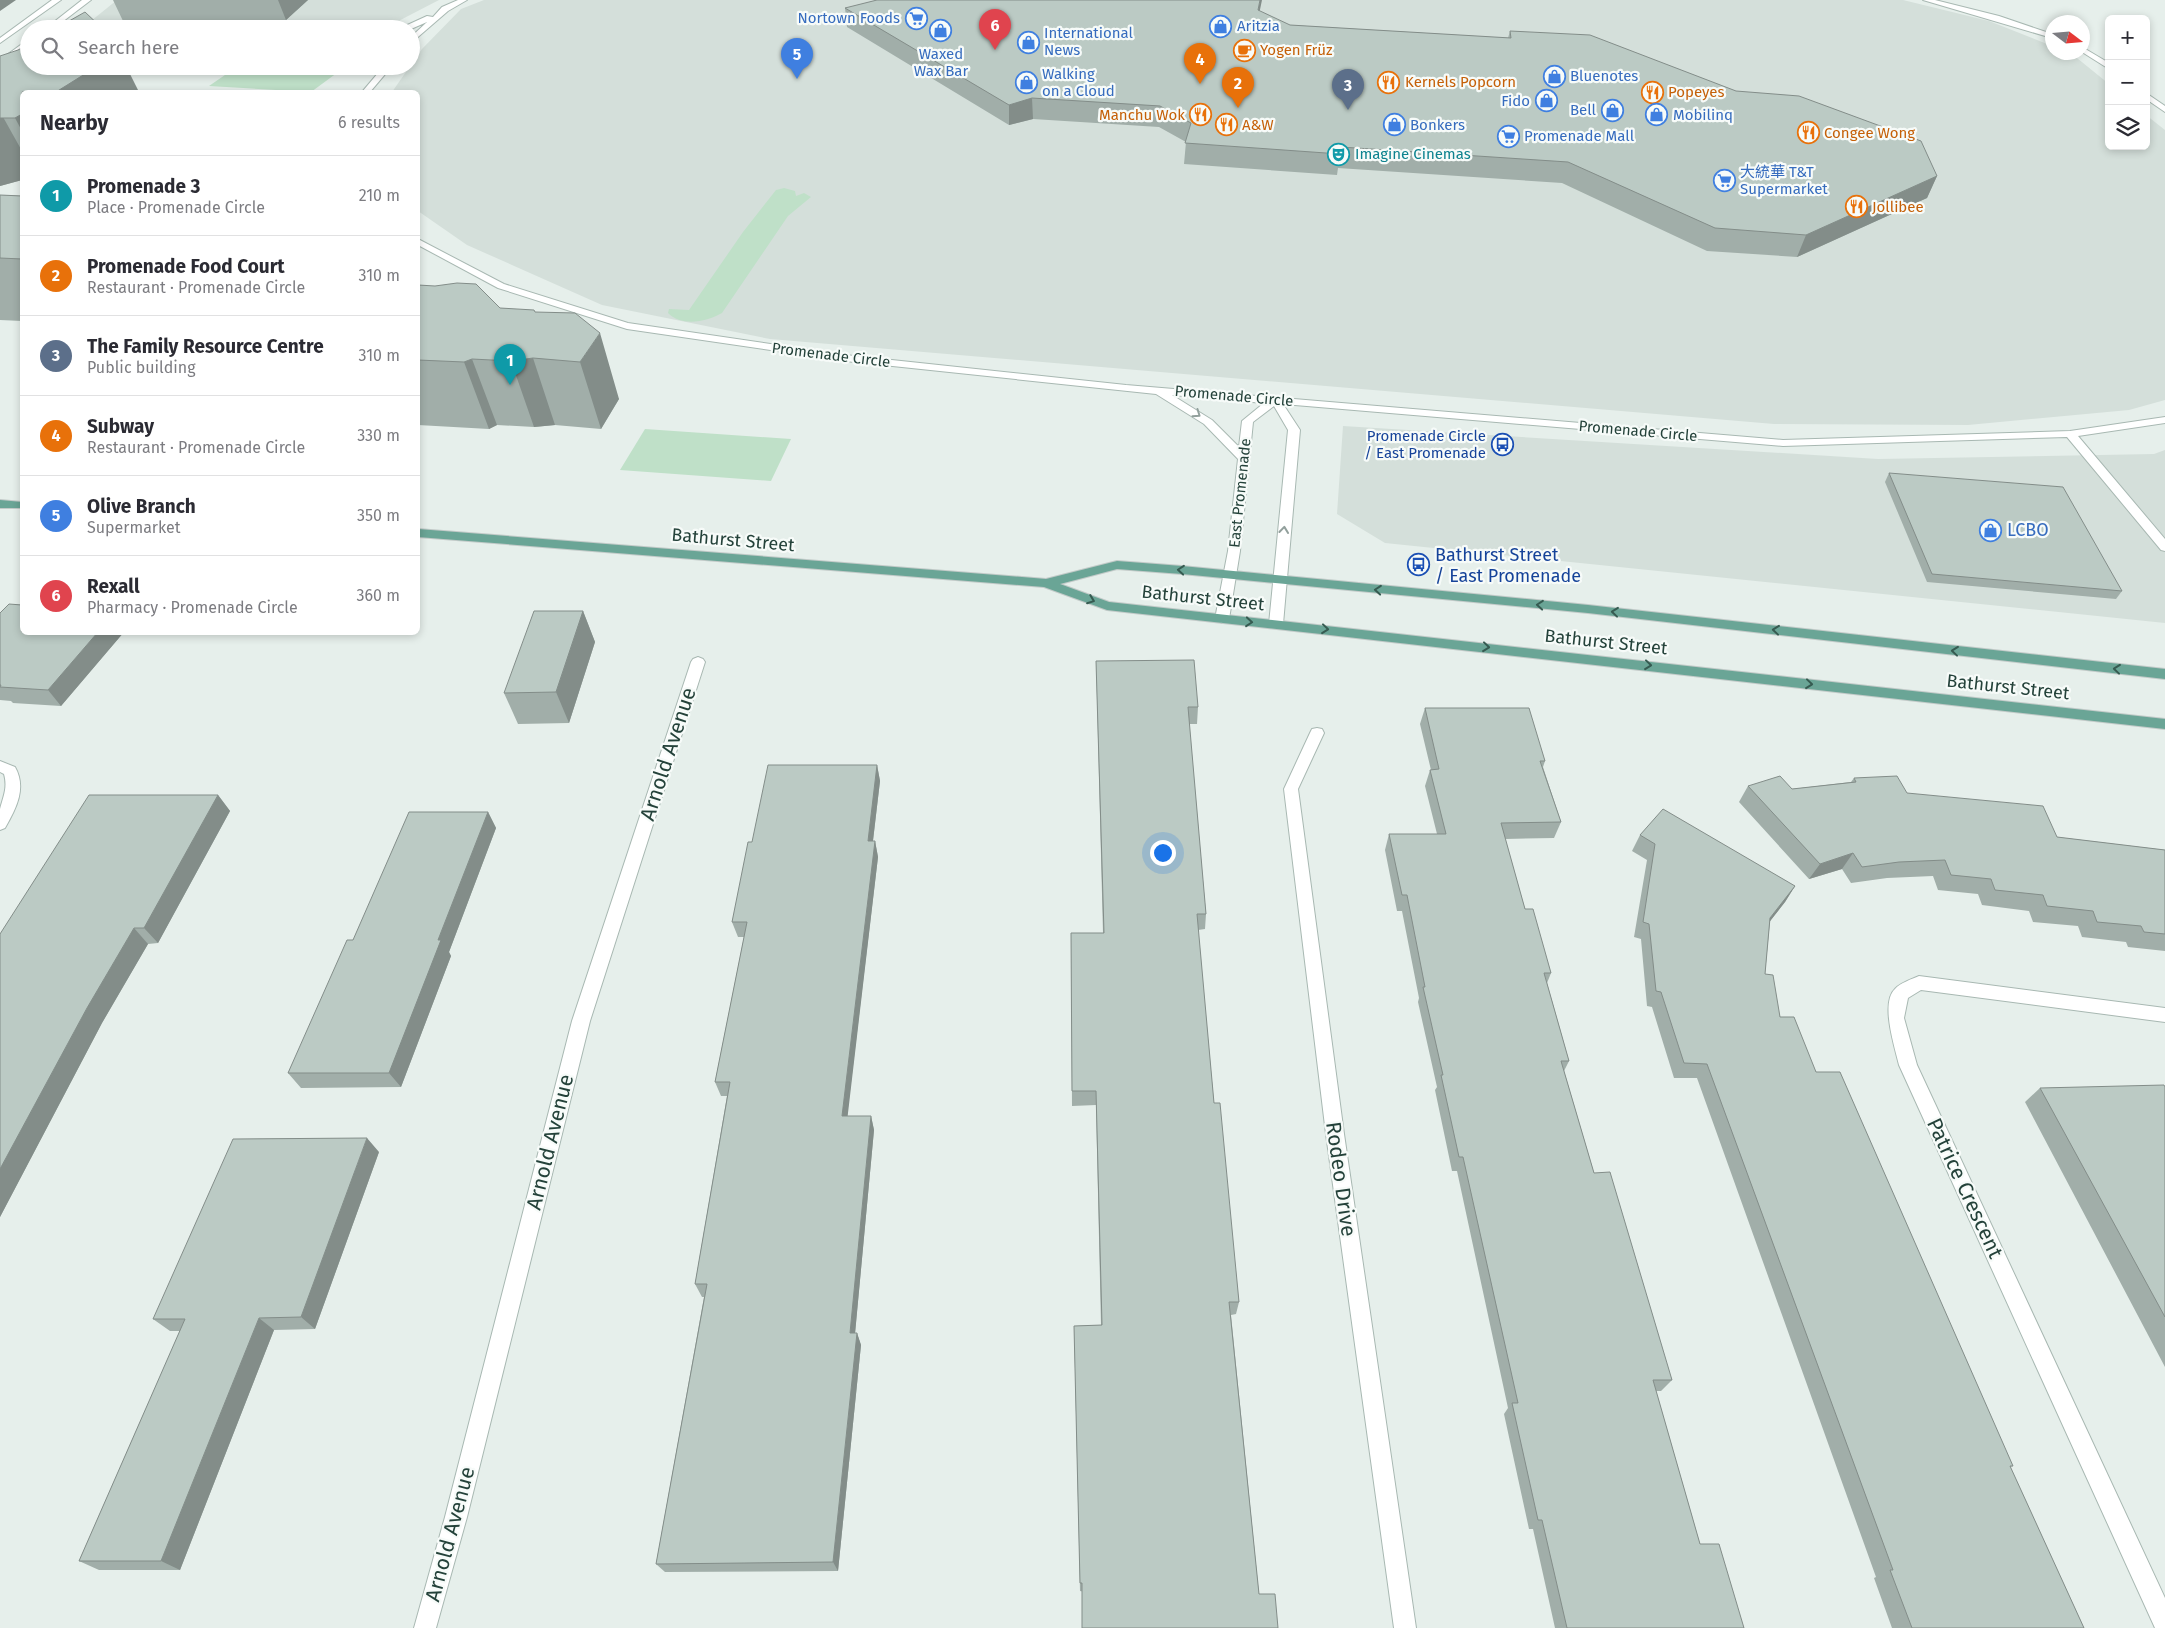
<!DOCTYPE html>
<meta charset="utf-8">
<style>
body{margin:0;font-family:"Fira Sans","Noto Sans SC",sans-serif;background:#f2f2f3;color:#2b2b33}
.controls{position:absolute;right:15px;top:15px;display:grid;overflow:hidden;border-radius:8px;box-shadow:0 2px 8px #0003}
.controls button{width:45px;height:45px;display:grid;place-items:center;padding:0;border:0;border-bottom:1px solid #e1e1e2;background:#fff;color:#2b2b33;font:25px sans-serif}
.compass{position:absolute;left:2045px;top:15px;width:45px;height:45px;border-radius:50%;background:#fff;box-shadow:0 2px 8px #0003;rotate:106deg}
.you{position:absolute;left:1162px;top:852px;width:18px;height:18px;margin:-12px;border:4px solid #fff;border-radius:50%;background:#1a73e8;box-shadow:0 0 0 8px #1a73e833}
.badge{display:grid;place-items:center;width:32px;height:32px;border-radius:50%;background:#855347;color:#fff;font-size:16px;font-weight:700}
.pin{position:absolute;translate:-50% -41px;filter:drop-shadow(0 1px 2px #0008)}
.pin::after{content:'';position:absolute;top:26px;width:18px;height:15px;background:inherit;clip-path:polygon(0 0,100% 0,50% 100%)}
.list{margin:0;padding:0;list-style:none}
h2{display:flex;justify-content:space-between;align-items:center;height:65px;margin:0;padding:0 20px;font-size:21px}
h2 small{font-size:16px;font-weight:400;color:#7c7c81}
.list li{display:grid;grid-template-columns:32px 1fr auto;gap:15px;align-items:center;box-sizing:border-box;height:80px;padding:0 20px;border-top:1px solid #e1e1e2}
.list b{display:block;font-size:19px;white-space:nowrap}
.list p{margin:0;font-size:16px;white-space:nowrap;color:#7c7c81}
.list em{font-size:16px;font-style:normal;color:#7c7c81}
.icon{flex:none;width:28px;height:28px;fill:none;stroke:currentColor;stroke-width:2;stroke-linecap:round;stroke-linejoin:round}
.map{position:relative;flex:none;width:2165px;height:1628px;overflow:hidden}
.search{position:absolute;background:#fff;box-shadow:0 2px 8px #0003;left:20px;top:20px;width:400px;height:55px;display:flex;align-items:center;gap:12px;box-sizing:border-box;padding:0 18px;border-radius:28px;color:#7c7c81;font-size:19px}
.panel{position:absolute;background:#fff;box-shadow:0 2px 8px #0003;left:20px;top:90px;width:400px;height:545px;border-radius:8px}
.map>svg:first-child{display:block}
.built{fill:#d4dfda}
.green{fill:#bfe0c8}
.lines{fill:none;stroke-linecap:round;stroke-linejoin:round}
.minor-casing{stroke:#a8b8b2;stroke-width:2}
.major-casing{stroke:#c2cac8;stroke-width:2}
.minor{fill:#fff;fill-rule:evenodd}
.major{fill:#6aa596;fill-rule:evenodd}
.wall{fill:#a1aea9}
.shaded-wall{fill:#838d89}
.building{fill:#bbcac4;stroke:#838d89}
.oneway{stroke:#92a09c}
.oneway2{stroke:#365b51}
.labels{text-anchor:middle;stroke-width:4.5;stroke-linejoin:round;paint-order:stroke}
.far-shop-label{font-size:15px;fill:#366cbe;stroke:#f7fbf9;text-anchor:start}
.far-food-label{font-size:15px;fill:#c56008;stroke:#f7fbf9;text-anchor:start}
.far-culture-label{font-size:15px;fill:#0d838f;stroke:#f7fbf9;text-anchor:start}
.far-street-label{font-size:15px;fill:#24423a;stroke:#f7fbf9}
.far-transit-label{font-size:15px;fill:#164399;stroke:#f7fbf9;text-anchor:end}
.shop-label{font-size:18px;fill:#366cbe;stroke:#f7fbf9;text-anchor:start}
.street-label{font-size:18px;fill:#24423a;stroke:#f7fbf9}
.transit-label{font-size:18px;fill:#164399;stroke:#f7fbf9;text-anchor:start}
.near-street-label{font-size:21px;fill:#24423a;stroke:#f7fbf9}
</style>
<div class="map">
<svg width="2165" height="1628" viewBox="0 0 2165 1628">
<rect width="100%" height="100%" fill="#e6efeb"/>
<!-- built -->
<path class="built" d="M117 0H439L383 29H81Z
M484 0H1903L1989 21 2052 46V52L2072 54 2109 84V146H2146V115L2165 130V400L2129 410 1968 425 1774 424 770 339 602 305 467 245 418 211V92H392L422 49 461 9Z
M1343 426 1878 459 2154 454 2165 450V623L1385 543 1337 514Z"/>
<!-- green -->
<path class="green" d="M238 66H284L341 70 311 92 209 86Z
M784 188 795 191 796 196 804 193 811 197 788 216 722 313C706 322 682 327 668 313L669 309 689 310 743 232 776 190Z
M645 429 791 439 771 481 620 470Z"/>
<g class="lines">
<defs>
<path id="minor" d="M52 0H61L0 43V38Z
M82 0H91L53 29H45Z
M458 0H467L448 11 411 43V37L427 22 411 29H403V27L427 16 433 17 442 7Z
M1923 0H1935L1999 16 2052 34V38Z
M26 41H29V47L0 66V60Z
M2082 47 2109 63V69L2082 52Z
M384 66H392L370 92H362Z
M2146 93 2165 106V112L2146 99Z
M418 239 504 284 628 323 845 355 1126 385 1783 440 2070 431 2165 417V423L2078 436 2165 539V551L2161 550 2067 437 1783 446 1283 404 1300 430 1283 624 1276 628 1269 624 1288 430 1274 406 1253 422 1240 551 1229 619 1222 623 1215 619 1228 551 1238 459 1204 424 1156 394 845 361 627 329 498 288 418 245ZM1172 395 1264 403 1242 421 1239 447 1212 420Z
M698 657 703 659 705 662 590 1021 467 1517 436 1628H414L445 1517 572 1021 691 662 693 659Z
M1317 728 1322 729 1324 733 1298 789 1344 1134 1416 1628H1394L1326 1134 1284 789 1310 733 1312 729Z
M0 761 15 767C27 788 16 809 5 828L0 830C0 823 0 816 0 809 3 797 8 788 4 774L0 772Z
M1919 976 2165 1008V1022L1921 990 1908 998 1904 1018 1917 1065 2165 1598V1628H2155L1899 1065C1895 1048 1880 1003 1895 989 1900 983 1912 979 1919 976Z"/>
<path id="major" d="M0 500 22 502V508H0Z
M418 529 1046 579 1117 561 1182 566 1588 605 2165 669V679L1588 613 1182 574 1117 569 1060 584 1109 602 2165 719V729L1107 610 1044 587 418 537Z"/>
</defs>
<!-- minor casing -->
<use href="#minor" class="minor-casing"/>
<!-- major casing -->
<use href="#major" class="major-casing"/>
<!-- minor -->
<use href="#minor" class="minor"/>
<!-- major -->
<use href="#major" class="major"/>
</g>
<!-- wall -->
<path class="wall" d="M113 0H308L286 20 146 23 145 20 123 21Z
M845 8 1290 25 1508 38 1510 31 1937 176 1927 198 1797 257 1707 251 1562 183 1338 168 1337 175 1184 164 1186 142 1159 127 1033 119 1009 125 847 27Z
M0 56 139 92H22V180L0 186Z
M0 195 22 196V321L0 320Z
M418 285 500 308 535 312 619 399 601 429 555 425 534 427 497 425 489 429 418 425Z
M1889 473 2122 591 2116 599 1927 582 1885 482Z
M583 611 595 642 569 723 518 724 504 693Z
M0 613 22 632H124L61 706 13 703 11 701 0 700Z
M1096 661 1198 707 1197 724H1189L1206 914 1205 929 1198 930 1214 1103 1239 1302 1236 1314 1231 1315 1259 1594 1278 1628 1080 1591 1074 1326 1101 1325 1096 1105 1072 1106 1071 933H1103Z
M1425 708 1545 761 1543 767 1561 822 1554 838 1505 839 1525 909 1551 973 1547 983 1569 1061 1564 1071 1594 1173 1672 1380 1661 1391H1656L1700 1544 1744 1628H1555L1533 1529H1529L1504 1414 1508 1408 1457 1171H1452L1435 1090 1437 1087 1418 1002 1419 998 1402 911H1397L1385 850 1389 834H1437L1425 786 1430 770H1431L1420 724Z
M877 765 880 781 873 841H875L878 857 847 1116H871L874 1130 855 1333H857L861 1345 838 1571 665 1572 656 1564 704 1297H702L695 1284 727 1096H721L715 1082 744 937H738L732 922 752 842Z
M1854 778 2057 837 2165 850V951L2128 947 2126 942 2082 937 2078 926 2033 922 2029 911 1982 905 1978 894 1938 890 1933 876 1887 878 1851 883 1842 869 1809 879 1739 802 1748 786 1792 789 1851 782Z
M218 795 230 811 158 943 148 944 102 1023 0 1217V934Z
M488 812 496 828 449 952 451 956 401 1087 301 1088 288 1073 353 940Z
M1640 835 1795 886 1785 902 1770 921 1765 974 1780 1017 1816 1072 2013 1466 2010 1467 2084 1628H1892L1874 1578 1876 1577 1697 1078H1674L1652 1007 1647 1006 1641 939 1634 937 1647 860 1632 851Z
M2165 1087V1367L2025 1102 2040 1088Z
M379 1152 315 1329 274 1330 180 1570H99L79 1561 180 1331H170L153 1319Z"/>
<!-- shaded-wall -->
<path class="shaded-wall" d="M0 0H16L0 11Z
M278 0H308L286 20Z
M1260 0H1262L1256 29 1258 10Z
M82 66H126L139 92H56Z
M1032 98 1033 119 1009 125V105Z
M22 114V131L15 118Z
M3 117 22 151V180L0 186V118Z
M1937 176 1927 198 1797 257 1806 235Z
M600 333 619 399 601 429 580 362Z
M533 358 555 425 534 427 511 361Z
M472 359 497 425 489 429 464 362Z
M583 611 595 642 569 723 556 692Z
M98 632H124L61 706 48 690Z
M877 765 880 781 871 857 868 841Z
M218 795 230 811 158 943 144 928Z
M488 812 496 828 449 952 451 956 401 1087 389 1073 438 940Z
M875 841 878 857 846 1130 842 1116Z
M1853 853 1842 869 1809 879 1820 864Z
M1795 886 1785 902 1760 934 1770 918Z
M134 928 148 944 102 1023 0 1217V1169L87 1008Z
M871 1116 874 1130 854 1345 850 1333Z
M367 1138 379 1152 315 1329 301 1317Z
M259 1318 274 1330 180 1570 161 1561Z
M857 1333 861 1345 838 1571 833 1562Z"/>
<!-- building -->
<path class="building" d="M877 0H1260L1258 10 1290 25 1511 38 1510 31 1590 35 1736 91 1799 96 1921 141 1937 176 1806 235 1715 228 1568 162 1341 147 1340 154 1185 143 1191 123 1160 106 1032 98 1009 105 845 8Z
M85 12 103 29H55Z
M29 44V66H84L88 72 56 92H22V114L15 118H0V56L18 50Z
M0 195 22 196V259L0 258Z
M457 283 476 284 500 308 534 310 535 312 575 313 600 333 580 362 533 358 511 361 472 359 464 362 418 360V285L435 286Z
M1889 473 2063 487 2122 591 1932 574Z
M9 604 22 605V632H98L48 690 0 687 1 685H0V613Z
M534 611H583L556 692 504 693Z
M1194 660 1198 707H1188L1206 914H1197L1214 1103H1220L1239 1302H1229L1259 1594H1275L1278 1628H1082V1583H1080L1074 1326 1102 1325 1096 1091H1072L1071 933H1104L1096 661Z
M1425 708H1529L1545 761H1540L1561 822 1501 823 1525 909H1533L1551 973H1544L1569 1061H1561L1594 1173 1610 1172 1672 1380H1653L1700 1544H1719L1744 1628H1567L1542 1520H1538L1512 1403H1518L1463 1157H1459L1441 1075H1443L1423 987H1425L1407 895H1402L1389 834H1446L1430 770 1439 769Z
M768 765H877L868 841H875L842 1116H871L850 1333H857L833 1562 656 1564 707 1284H695L730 1082H715L747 922H732L748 842H752Z
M1780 776 1792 789 1856 782 1854 778 1897 776 1907 793 2043 806 2057 837 2165 850V934L2144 932 2141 926 2097 922 2093 911 2047 906 2043 895 1995 890 1991 879 1951 875 1945 860 1899 862 1862 867 1853 853 1820 864 1748 786Z
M89 795H218L144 928H134L87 1008 0 1169V934Z
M1663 809 1795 886 1770 918 1765 974 1773 975 1780 1017H1794L1816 1072H1840L2013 1466H2010L2084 1628H1912L1890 1570H1893L1707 1064 1684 1063 1661 992 1656 991 1649 924 1643 922 1655 844 1640 835Z
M409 812H488L438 940H441L389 1073H288L347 940H353Z
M2164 1085 2165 1087V1317L2040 1088Z
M367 1138 301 1317 259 1318 161 1561H79L185 1319H153L233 1139Z"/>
<!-- one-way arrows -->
<defs><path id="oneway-chevron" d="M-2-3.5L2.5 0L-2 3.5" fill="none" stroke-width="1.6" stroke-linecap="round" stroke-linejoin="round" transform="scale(1.25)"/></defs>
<g class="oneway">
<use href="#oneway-chevron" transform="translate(1197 414) rotate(35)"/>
<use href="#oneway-chevron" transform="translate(1284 530) rotate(-84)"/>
</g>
<g class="oneway2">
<use href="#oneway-chevron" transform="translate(1181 570) rotate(-175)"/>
<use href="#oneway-chevron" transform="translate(1378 590) rotate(-175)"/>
<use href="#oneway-chevron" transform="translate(1091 600) rotate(21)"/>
<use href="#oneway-chevron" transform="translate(1540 605) rotate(-175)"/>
<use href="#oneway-chevron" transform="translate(1615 612) rotate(-174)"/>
<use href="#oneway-chevron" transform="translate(1249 622) rotate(5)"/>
<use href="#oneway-chevron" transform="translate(1325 629) rotate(6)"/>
<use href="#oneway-chevron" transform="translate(1776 630) rotate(-174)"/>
<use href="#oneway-chevron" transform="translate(1486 647) rotate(6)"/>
<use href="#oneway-chevron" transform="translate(1955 651) rotate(-174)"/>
<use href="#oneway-chevron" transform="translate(1648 665) rotate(6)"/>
<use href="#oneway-chevron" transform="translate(2117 669) rotate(-174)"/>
<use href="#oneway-chevron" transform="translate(1809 684) rotate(6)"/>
</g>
<!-- icons -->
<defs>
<symbol id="supermarket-ring" viewBox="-11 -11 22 22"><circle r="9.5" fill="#f7fbf9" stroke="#3f7fe0" stroke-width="1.5"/><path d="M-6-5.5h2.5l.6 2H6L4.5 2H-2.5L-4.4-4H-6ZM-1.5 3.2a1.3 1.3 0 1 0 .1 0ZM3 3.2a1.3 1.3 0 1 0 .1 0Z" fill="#3f7fe0"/></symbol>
<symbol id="shop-ring" viewBox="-11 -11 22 22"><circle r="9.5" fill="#f7fbf9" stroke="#3f7fe0" stroke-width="1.5"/><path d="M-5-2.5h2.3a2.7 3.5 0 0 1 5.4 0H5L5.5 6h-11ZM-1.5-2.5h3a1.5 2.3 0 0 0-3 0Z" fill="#3f7fe0"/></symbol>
<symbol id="cafe-ring" viewBox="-11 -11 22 22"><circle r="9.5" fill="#f7fbf9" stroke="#e8710a" stroke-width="1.5"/><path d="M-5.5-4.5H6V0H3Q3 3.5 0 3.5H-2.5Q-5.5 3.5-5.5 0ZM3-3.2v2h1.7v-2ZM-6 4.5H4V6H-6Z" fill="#e8710a"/></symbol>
<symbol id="restaurant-ring" viewBox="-11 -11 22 22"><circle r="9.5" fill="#f7fbf9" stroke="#e8710a" stroke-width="1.5"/><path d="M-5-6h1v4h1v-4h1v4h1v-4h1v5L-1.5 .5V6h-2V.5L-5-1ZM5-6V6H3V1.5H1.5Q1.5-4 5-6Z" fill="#e8710a"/></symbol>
<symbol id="theatre-ring" viewBox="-11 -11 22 22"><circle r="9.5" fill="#f7fbf9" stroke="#0f9aa8" stroke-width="1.5"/><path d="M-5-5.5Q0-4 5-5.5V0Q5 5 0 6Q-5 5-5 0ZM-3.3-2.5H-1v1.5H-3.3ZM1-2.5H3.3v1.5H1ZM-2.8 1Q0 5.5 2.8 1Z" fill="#0f9aa8"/></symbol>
<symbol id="bus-ring" viewBox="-11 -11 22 22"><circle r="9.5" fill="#f7fbf9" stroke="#1a4fb4" stroke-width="1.5"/><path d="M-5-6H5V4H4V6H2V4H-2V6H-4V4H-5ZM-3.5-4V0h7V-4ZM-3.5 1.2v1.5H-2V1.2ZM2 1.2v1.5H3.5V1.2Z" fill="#1a4fb4"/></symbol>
</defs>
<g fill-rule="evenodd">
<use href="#supermarket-ring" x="904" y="6" width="25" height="25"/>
<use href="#shop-ring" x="1208" y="14" width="25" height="25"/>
<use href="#shop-ring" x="928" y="18" width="25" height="25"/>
<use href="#shop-ring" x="1016" y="30" width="25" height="25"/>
<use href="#cafe-ring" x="1232" y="38" width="25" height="25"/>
<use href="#shop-ring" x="1542" y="64" width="25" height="25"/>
<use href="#restaurant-ring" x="1376" y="70" width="25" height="25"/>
<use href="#shop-ring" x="1014" y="70" width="25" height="25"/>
<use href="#restaurant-ring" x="1640" y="80" width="25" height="25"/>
<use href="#shop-ring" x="1534" y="88" width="25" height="25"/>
<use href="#shop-ring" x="1600" y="98" width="25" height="25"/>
<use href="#restaurant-ring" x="1188" y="102" width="25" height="25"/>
<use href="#shop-ring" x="1644" y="102" width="25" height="25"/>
<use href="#restaurant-ring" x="1214" y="112" width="25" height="25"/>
<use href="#shop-ring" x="1382" y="112" width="25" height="25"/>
<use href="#restaurant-ring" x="1796" y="120" width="25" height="25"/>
<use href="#supermarket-ring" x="1496" y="124" width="25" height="25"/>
<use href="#theatre-ring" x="1326" y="142" width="25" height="25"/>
<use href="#supermarket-ring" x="1712" y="168" width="25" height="25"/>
<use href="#restaurant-ring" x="1844" y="194" width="25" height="25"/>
<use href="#bus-ring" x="1490" y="432" width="25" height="25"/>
<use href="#shop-ring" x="1978" y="518" width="25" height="25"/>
<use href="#bus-ring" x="1406" y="552" width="25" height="25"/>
</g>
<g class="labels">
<!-- far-shop labels -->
<g class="far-shop-label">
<text x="900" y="23" text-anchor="end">Nortown Foods</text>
<text x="1237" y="31">Aritzia</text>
<text x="1044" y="38">International<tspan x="1044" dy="17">News</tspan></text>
<text x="941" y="59" text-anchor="middle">Waxed<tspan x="941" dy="17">Wax Bar</tspan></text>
<text x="1042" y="79">Walking<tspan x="1042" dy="17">on a Cloud</tspan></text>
<text x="1570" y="81">Bluenotes</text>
<text x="1530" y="106" text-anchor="end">Fido</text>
<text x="1596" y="115" text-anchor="end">Bell</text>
<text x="1673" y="120">Mobilinq</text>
<text x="1410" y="130">Bonkers</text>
<text x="1524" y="141">Promenade Mall</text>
<text x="1740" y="177">大統華 T&amp;T<tspan x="1740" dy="17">Supermarket</tspan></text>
</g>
<!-- far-food labels -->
<g class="far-food-label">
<text x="1260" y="55">Yogen Früz</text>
<text x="1405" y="87">Kernels Popcorn</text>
<text x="1668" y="97">Popeyes</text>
<text x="1185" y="120" text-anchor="end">Manchu Wok</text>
<text x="1242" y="130">A&amp;W</text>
<text x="1824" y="138">Congee Wong</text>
<text x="1872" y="212">Jollibee</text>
</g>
<!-- far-culture labels -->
<g class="far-culture-label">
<text x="1355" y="159">Imagine Cinemas</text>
</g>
<!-- far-street labels -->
<g class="far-street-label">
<text transform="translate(831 355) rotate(7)" y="5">Promenade Circle</text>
<text transform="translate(1234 396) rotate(5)" y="5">Promenade Circle</text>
<text transform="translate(1638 431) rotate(5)" y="5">Promenade Circle</text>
<text transform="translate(1240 493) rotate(-84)" y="5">East Promenade</text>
</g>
<!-- far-transit labels -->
<g class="far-transit-label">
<text x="1486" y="441">Promenade Circle<tspan x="1486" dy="17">/ East Promenade</tspan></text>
</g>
<!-- shop labels -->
<g class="shop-label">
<text x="2007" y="536">LCBO</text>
</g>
<!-- street labels -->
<g class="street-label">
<text transform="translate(733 540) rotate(5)" y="6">Bathurst Street</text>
<text transform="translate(1203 598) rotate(6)" y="6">Bathurst Street</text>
<text transform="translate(1606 642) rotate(6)" y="6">Bathurst Street</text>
<text transform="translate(2008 687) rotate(6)" y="6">Bathurst Street</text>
</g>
<!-- transit labels -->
<g class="transit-label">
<text x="1435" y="561">Bathurst Street<tspan x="1435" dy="21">/ East Promenade</tspan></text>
</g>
<!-- near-street labels -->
<g class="near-street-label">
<text transform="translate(668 754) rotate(-72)" y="7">Arnold Avenue</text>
<text transform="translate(550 1142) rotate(-76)" y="7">Arnold Avenue</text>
<text transform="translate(1341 1179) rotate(82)" y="7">Rodeo Drive</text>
<text transform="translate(1965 1188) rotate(65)" y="7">Patrice Crescent</text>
<text transform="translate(450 1534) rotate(-75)" y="7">Arnold Avenue</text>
</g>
</g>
</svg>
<div class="controls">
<button>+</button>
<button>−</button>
<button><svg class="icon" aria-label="layers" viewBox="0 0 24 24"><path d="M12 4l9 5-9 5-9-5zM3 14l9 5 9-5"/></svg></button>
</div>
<svg class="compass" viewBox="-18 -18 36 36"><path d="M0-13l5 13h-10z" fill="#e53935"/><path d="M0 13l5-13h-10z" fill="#7c7c81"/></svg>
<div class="you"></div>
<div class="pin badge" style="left:510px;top:385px;background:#0f9aa8">1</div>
<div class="pin badge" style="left:1238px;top:108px;background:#e8710a">2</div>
<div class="pin badge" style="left:1348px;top:110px;background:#5c6f8a">3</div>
<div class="pin badge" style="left:1200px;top:84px;background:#e8710a">4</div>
<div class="pin badge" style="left:797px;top:79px;background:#3f7fe0">5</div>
<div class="pin badge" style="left:995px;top:50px;background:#e0444e">6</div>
<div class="search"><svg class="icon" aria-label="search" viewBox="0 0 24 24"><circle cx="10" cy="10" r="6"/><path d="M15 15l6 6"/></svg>Search here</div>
<section class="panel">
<h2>Nearby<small>6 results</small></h2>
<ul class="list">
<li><span class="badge" style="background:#0f9aa8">1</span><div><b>Promenade 3</b><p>Place · Promenade Circle</p></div><em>210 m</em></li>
<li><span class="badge" style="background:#e8710a">2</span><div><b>Promenade Food Court</b><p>Restaurant · Promenade Circle</p></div><em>310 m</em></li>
<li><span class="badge" style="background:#5c6f8a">3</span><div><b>The Family Resource Centre</b><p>Public building</p></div><em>310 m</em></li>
<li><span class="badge" style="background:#e8710a">4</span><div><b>Subway</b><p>Restaurant · Promenade Circle</p></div><em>330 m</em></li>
<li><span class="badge" style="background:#3f7fe0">5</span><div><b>Olive Branch</b><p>Supermarket</p></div><em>350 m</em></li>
<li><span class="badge" style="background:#e0444e">6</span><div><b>Rexall</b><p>Pharmacy · Promenade Circle</p></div><em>360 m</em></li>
</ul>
</section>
</div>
